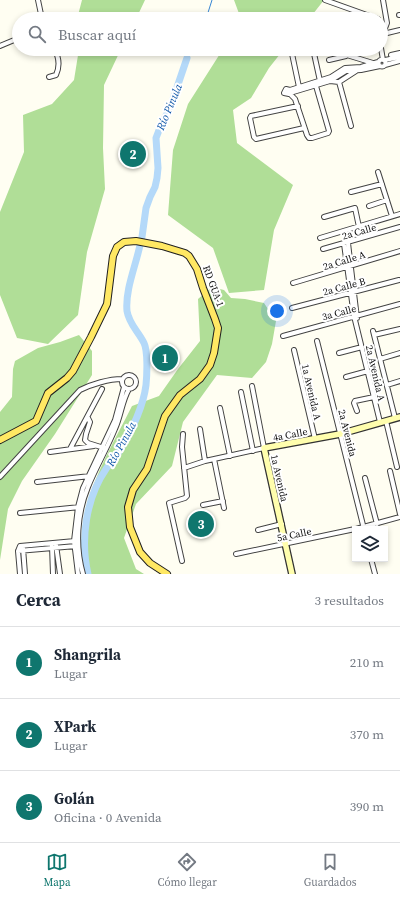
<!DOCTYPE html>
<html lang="es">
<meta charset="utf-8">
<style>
body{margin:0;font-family:"Source Serif 4",serif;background:#f6f6f7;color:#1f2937}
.controls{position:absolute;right:12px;bottom:12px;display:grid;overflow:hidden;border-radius:0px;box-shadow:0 2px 6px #0003}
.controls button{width:36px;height:36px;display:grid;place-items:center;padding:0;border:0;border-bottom:1px solid #e0e1e3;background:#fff;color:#1f2937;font:20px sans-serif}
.you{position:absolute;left:277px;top:311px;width:14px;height:14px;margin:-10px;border:3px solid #fff;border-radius:50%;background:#1a73e8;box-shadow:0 0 0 6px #1a73e833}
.badge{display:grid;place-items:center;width:26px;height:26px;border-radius:50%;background:#0f766e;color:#fff;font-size:13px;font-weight:700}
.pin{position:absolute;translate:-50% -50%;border:2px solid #fff;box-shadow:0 1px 4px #0006}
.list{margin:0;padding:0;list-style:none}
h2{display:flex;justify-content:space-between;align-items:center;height:52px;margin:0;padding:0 16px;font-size:17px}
h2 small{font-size:13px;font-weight:400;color:#747a83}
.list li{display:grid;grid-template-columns:26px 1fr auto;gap:12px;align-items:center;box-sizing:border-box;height:72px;padding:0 16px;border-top:1px solid #e0e1e3}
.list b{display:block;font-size:15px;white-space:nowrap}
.list p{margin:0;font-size:13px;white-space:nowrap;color:#747a83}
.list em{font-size:13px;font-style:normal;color:#747a83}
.icon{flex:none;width:22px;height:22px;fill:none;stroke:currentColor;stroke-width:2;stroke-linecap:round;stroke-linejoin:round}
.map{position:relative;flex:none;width:400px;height:574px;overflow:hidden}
.search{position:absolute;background:#fff;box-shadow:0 2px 6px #0003;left:12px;right:12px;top:12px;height:44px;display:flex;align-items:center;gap:10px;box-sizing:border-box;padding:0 14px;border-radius:22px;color:#747a83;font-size:15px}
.sheet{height:268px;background:#fff}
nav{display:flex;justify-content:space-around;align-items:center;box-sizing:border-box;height:56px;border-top:1px solid #e0e1e3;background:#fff;font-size:11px;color:#747a83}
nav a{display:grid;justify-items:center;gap:2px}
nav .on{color:#0f766e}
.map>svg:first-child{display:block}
.forest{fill:#b0de97}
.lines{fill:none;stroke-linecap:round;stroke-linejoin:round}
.stream{stroke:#3786d4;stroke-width:1}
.river{stroke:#b4d9f9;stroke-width:7}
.minor-casing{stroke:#434343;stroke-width:6}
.secondary-casing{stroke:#323232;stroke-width:8}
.primary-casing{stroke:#212121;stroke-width:8}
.minor{stroke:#fff;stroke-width:4}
.secondary{stroke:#fffead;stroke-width:5.5}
.primary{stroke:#ffe863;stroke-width:6}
.labels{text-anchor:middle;stroke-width:4;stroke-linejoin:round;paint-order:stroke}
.street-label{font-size:10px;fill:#101010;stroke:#fff}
.water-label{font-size:11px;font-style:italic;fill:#1158a9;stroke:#fff}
</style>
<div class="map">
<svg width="400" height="574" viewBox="0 0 400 574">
<rect width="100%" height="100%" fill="#fffef2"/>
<!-- forest -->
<path class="forest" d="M82 0H145L136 19H77Z
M234 0H324L309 19H241Z
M79 49H121L104 85 103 148 105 189 87 252 78 315 48 344 17 338 0 295V212L24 152 23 115 52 104 74 80Z
M223 49H284L269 68 251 98 233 110 237 143 293 185 274 230 264 290 229 293 213 248 168 215 173 150 188 104Z
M212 287 224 290 231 298 245 299 264 303 276 321 272 344 266 362 252 378 217 375 183 422 172 466 136 504 124 538 136 569 144 574H86C69 514 106 458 132 406L159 396 178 369 200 341 198 299Z
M79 335 92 351V375L55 434 22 481 8 509 0 560V412L12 397 13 369 15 361 38 348 60 342Z"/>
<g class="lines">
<!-- stream -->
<path class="stream" d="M206 19 212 0
M187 58 191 49"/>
<!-- river -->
<path class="river" d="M142 237 146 208 150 197 155 187 157 178 158 168 156 138 161 125 170 108 187 58
M88 574C80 540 86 498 106 469 109 464 114 460 117 455 130 434 143 409 146 385 147 375 148 351 144 343 138 331 129 324 127 311 125 290 136 265 140 245"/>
<defs>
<path id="minor" d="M38 0 42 19
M325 0 378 19
M399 15H400
M383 34 400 30
M381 39 387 23 383 0
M0 46 19 38
M381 48 383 60
M291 49 299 87
M313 49 320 81
M327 49 373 63
M391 55 400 53
M378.5 63a3.5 3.5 0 1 1 7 0a3.5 3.5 0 1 1-7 0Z
M329 60 346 56
M385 60 400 57
M385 65 400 61
M49 77 56 75C60 66 59 57 54 49
M330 81 339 82 356 71
M339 82 351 126
M290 90 289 94 284 93 286 89 290 90 331 77 345 68 361 67 378 62
M290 93 330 81 346 71 361 70 380 66
M290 94 295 99 307 135 309 138H312L328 133 329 131 316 86
M298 106 251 116 250 118 254 137 256 139 304 128
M378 172 392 216
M351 192 382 184
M369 206 387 200
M324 217 355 208 359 227
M320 238 400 214
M348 243 357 318
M344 244 354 316 380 422
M323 249 400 227
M293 283 400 251
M292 308 399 280
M373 331 395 418
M374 335 400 329
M283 336 400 304
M317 341 364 529
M294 350 315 439
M339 353 362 347
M380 359 400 353
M122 382a7 7 0 1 1 14 0a7 7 0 1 1-14 0Z
M346 377 368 371
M387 385 400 381
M241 392 253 451
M220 408 230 456
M357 411 354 403 355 401 374 397
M88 418 90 422 86 434 85 440 88 443 104 448
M386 421 397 467
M200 429 205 461
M70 449 102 389
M50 452 94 446
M214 459 224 508
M184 468 205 461 264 448 252 386
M390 471 400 514
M0 477 80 390C92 384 109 379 122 379
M365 478 377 524
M37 482 90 476
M203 505 223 501
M20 513 80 507
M356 529 400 517
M258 530 282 524
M56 545 60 574
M52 546 53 574
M23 548 25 574
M18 551 76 546
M236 554 355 529
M371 559 375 574
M182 561 169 503 185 498 187 496 182 447 183 434
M20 574 18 551 20 546 75 541
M78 574 74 541 78 507 83 488 115 420 124 387
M83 574C75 546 77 514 88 487 96 467 107 449 115 429 121 416 122 401 129 389"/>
<path id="secondary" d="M292 574 264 448 340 434 400 417"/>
<path id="primary" d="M0 440 36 421 48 393 67 378 73 371 91 337 107 304 113 256 117 247 124 242 136 241 162 246 185 253 189 256 197 269 203 288 215 319 218 328 214 353 210 365 200 379 180 395 165 416 147 469 133 490 128 507 130 527 140 552 150 563 167 574"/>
</defs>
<!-- minor casing -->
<use href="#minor" class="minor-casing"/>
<!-- secondary casing -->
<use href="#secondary" class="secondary-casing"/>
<!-- primary casing -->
<use href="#primary" class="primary-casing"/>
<!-- minor -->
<use href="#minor" class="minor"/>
<!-- secondary -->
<use href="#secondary" class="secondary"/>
<!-- primary -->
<use href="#primary" class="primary"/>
</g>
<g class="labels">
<!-- street labels -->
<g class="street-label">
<text transform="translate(359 231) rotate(-16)" y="4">2a Calle</text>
<text transform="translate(344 260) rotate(-17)" y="4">2a Calle A</text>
<text transform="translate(214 286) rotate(70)" y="4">RD GUA-1</text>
<text transform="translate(344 286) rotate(-15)" y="4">2a Calle B</text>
<text transform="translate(339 312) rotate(-15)" y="4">3a Calle</text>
<text transform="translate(376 373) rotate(77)" y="4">2a Avenida A</text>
<text transform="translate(312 392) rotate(77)" y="4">1a Avenida A</text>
<text transform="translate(348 433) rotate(76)" y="4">2a Avenida</text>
<text transform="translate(290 434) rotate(-11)" y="4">4a Calle</text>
<text transform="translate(280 478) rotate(77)" y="4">1a Avenida</text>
<text transform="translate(294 534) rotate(-12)" y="4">5a Calle</text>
</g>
<!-- water labels -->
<g class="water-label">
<text transform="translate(169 107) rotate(-67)" y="4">Río Pinula</text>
<text transform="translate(121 444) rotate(-61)" y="4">Río Pinula</text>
</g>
</g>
</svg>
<div class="controls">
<button><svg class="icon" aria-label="layers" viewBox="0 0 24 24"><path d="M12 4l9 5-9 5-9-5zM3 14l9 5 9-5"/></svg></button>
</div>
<div class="you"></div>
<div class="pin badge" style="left:165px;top:358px">1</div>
<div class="pin badge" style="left:133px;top:154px">2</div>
<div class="pin badge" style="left:201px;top:524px">3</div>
<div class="search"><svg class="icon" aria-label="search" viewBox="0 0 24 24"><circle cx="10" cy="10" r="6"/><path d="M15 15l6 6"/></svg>Buscar aquí</div>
</div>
<section class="sheet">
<h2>Cerca<small>3 resultados</small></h2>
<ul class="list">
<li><span class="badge">1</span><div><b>Shangrila</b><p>Lugar</p></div><em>210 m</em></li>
<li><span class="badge">2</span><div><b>XPark</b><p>Lugar</p></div><em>370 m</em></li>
<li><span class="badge">3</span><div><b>Golán</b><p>Oficina · 0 Avenida</p></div><em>390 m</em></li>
</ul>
</section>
<nav>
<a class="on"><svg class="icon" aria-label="map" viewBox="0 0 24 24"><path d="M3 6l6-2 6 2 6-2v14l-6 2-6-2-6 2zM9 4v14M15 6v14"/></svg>Mapa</a>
<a><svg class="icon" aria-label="directions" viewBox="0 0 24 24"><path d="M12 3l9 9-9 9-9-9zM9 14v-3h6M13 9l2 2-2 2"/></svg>Cómo llegar</a>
<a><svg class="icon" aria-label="saved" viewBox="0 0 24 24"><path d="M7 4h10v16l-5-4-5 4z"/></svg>Guardados</a>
</nav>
